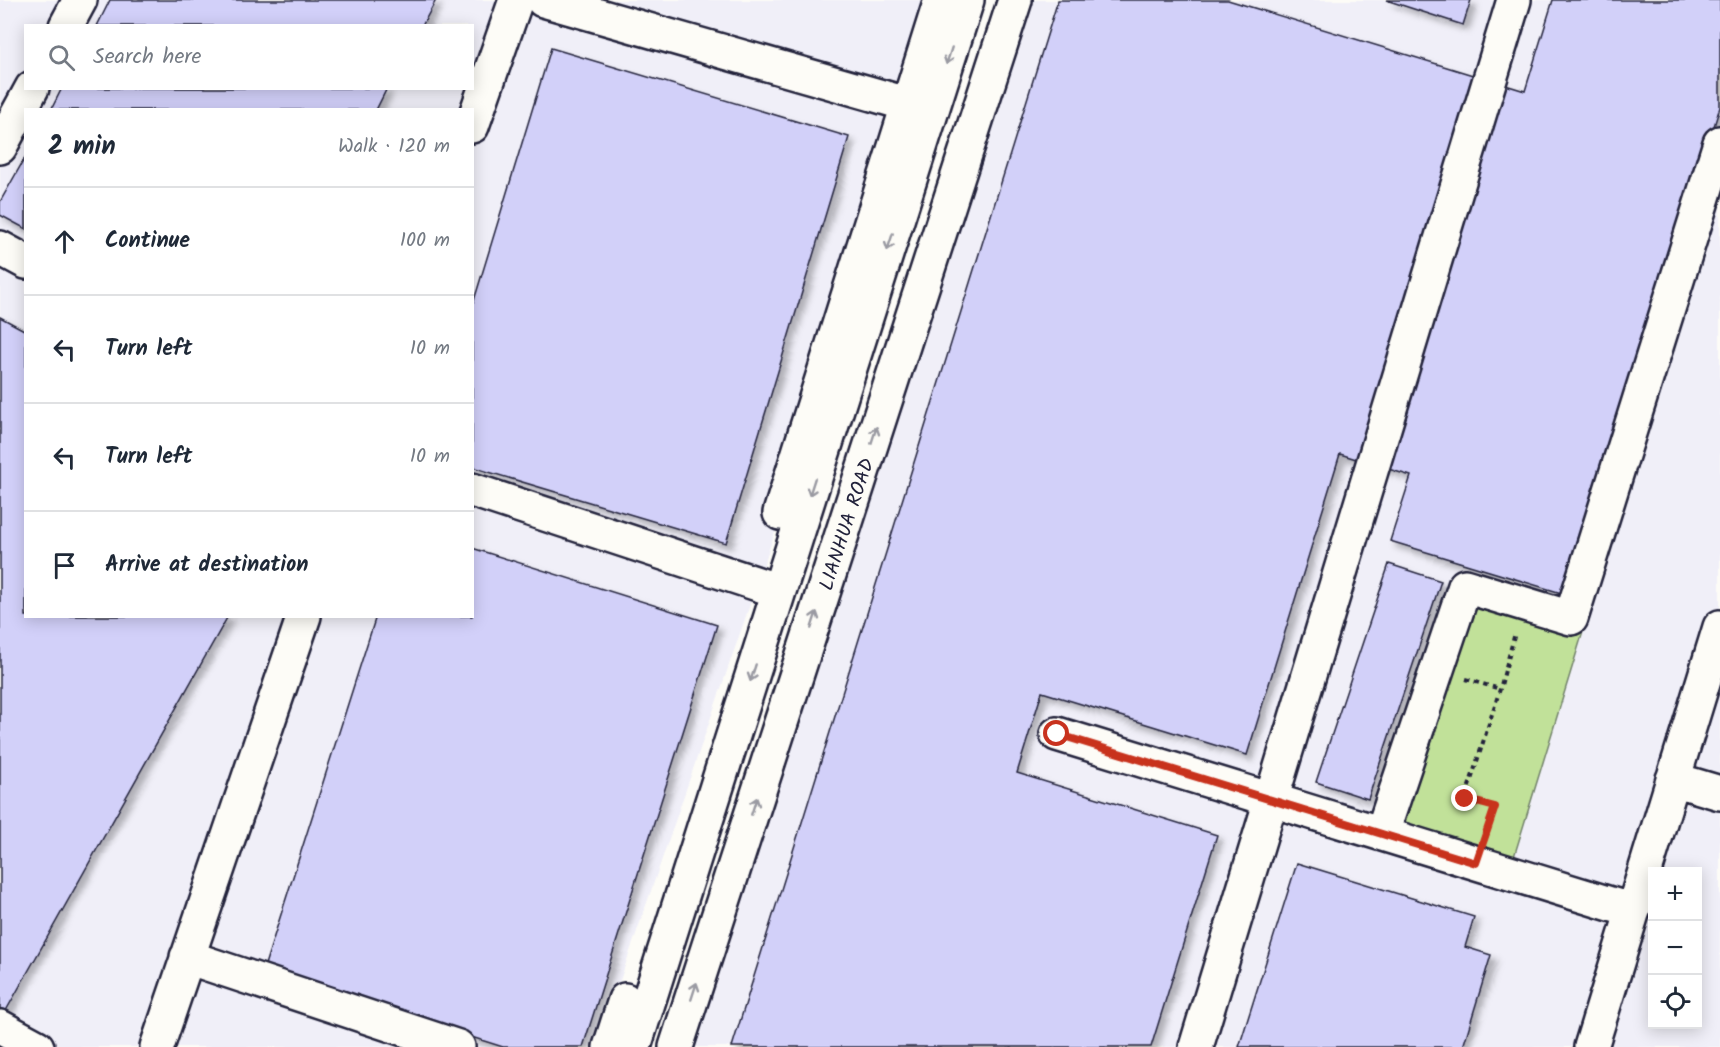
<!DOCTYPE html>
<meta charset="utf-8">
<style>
body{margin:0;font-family:Kalam,sans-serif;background:#f2f2f3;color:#1f2937}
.controls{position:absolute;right:18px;bottom:18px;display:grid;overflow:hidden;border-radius:0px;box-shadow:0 3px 15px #0003}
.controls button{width:54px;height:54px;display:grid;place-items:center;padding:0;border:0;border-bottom:2px solid #e0e1e3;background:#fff;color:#1f2937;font:30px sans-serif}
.stop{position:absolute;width:18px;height:18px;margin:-14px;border:4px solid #c8321e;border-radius:50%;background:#fff}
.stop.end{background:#c8321e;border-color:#fff;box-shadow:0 2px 6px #0008}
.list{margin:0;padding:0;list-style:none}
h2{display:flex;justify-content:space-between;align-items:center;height:78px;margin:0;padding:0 24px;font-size:26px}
h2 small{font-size:20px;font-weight:400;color:#747a83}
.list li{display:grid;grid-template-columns:39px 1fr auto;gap:18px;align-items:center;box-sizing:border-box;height:108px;padding:0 24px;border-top:2px solid #e0e1e3}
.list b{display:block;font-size:22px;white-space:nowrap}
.list em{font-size:20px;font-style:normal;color:#747a83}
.icon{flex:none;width:33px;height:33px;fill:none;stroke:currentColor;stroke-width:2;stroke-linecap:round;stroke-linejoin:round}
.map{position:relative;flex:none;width:1720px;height:1047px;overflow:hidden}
.search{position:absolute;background:#fff;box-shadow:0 3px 15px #0003;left:24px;top:24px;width:450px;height:66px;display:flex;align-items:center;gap:15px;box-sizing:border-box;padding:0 21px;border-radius:0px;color:#747a83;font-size:22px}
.panel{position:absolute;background:#fff;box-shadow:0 3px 15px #0003;left:24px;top:108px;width:450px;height:510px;border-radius:0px}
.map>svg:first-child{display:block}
.built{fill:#f0eff8;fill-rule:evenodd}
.green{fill:#c1e199;stroke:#72826a;stroke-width:1.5}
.building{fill:#d2d0f9;stroke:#22223b;stroke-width:1.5;filter:url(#shadow)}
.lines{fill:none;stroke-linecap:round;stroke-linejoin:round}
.minor-casing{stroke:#22223b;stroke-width:38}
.path{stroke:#22223b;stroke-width:4;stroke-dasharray:4.5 4.5;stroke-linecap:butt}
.minor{stroke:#fdfcf7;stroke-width:33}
.oneway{stroke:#9a9aa2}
.route{stroke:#c8321e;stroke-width:8}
.labels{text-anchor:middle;stroke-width:4.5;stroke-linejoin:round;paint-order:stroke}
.street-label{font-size:20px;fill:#22223b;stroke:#fdfcf7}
</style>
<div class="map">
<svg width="1720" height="1047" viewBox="0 0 1720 1047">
<defs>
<filter id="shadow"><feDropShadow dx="5.5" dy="5.5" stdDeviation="3" flood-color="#0004"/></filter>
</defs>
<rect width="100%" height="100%" fill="#fdfcf7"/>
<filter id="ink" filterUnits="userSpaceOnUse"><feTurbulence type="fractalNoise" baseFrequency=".0167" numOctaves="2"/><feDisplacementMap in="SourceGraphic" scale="12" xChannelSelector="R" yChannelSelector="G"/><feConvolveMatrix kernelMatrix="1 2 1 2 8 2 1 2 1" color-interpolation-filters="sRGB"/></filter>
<g filter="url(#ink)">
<!-- built -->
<path class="built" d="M0 0H959L597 1047H0ZM26 26H472V88H26ZM26 110H472V616H26Z
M1015 0H1720V1047H676ZM1652 872H1698V1024H1652Z"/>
<!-- green -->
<path class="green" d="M1465 586 1586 622 1509 873 1382 833Z"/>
<!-- building -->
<path class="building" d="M110 0H436L422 26H97Z
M1058 0H1228L1525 91 1553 0H1720V107L1568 595 1390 541 1411 476 1340 454 1247 755 1042 692 1017 773 1217 835 1151 1047H732Z
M1386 0H1471L1463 25Z
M551 48 849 137 726 543 472 467V307Z
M62 88H387L376 110H51Z
M26 156V229L0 215V202Z
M0 317 26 331V616H228L3 1016 0 1014Z
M472 548 717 625 583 1047H503L263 971 376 616H472Z
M1389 564 1441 581 1368 799 1316 782Z
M1297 863 1474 917 1465 947 1491 955 1463 1047H1239Z"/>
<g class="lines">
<defs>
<path id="minor" d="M543 0 928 110
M66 26 80 0
M472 126 516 0
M0 147 32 88
M0 248 26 262
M472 490 779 591
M780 513 941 0
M1057 734 1633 911
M1673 779 1720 793
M1382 833 1465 586 1571 618 1720 143
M187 957 458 1047
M0 1027 37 1047
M157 1047 304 616
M610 1047 625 1000
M634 1047 967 0
M676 1047 1015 0
M1196 1047 1514 0
M1591 1047 1720 627"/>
</defs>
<!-- minor casing -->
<use href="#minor" class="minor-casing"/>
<!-- path -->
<path class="path" d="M1466 679 1500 689
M1486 834 1495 807 1465 799 1500 689 1515 633"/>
<!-- minor -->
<use href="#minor" class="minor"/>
</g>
<!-- one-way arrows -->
<defs><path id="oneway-shaft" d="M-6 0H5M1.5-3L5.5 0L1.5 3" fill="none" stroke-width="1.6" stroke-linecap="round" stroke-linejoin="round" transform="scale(1.5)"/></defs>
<g class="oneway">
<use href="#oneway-shaft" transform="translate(949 56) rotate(108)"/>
<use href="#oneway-shaft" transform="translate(890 242) rotate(108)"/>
<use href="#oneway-shaft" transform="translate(874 435) rotate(-72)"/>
<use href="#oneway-shaft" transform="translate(812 487) rotate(108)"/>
<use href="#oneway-shaft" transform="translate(814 620) rotate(-72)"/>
<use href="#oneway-shaft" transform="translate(753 673) rotate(108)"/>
<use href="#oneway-shaft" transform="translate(754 806) rotate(-72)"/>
<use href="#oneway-shaft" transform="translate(694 991) rotate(-72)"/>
</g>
</g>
<g class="lines" filter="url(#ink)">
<!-- route -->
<path class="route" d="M1057 734 1476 863 1495 807 1465 799"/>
</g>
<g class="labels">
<!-- street labels -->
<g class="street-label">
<text transform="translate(846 524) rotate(-72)" y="7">LIANHUA ROAD</text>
</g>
</g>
</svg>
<div class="controls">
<button>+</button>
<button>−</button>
<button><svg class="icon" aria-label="locate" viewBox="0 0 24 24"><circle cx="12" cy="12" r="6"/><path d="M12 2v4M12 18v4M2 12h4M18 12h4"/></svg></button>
</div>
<div class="stop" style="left:1057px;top:734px"></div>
<div class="stop end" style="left:1465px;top:799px"></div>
<div class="search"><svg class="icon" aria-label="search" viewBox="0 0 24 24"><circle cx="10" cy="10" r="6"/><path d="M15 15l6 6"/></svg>Search here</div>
<section class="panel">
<h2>2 min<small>Walk · 120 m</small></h2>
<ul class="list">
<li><svg class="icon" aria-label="ahead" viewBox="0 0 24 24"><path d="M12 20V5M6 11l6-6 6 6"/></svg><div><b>Continue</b></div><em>100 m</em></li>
<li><svg class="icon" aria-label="left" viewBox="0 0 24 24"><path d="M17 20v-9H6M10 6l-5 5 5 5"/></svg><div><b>Turn left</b></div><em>10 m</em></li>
<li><svg class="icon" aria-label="left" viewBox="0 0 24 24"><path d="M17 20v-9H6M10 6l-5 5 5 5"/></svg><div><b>Turn left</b></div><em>10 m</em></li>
<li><svg class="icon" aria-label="arrive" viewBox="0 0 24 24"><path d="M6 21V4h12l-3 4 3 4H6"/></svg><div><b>Arrive at destination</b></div></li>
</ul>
</section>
</div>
